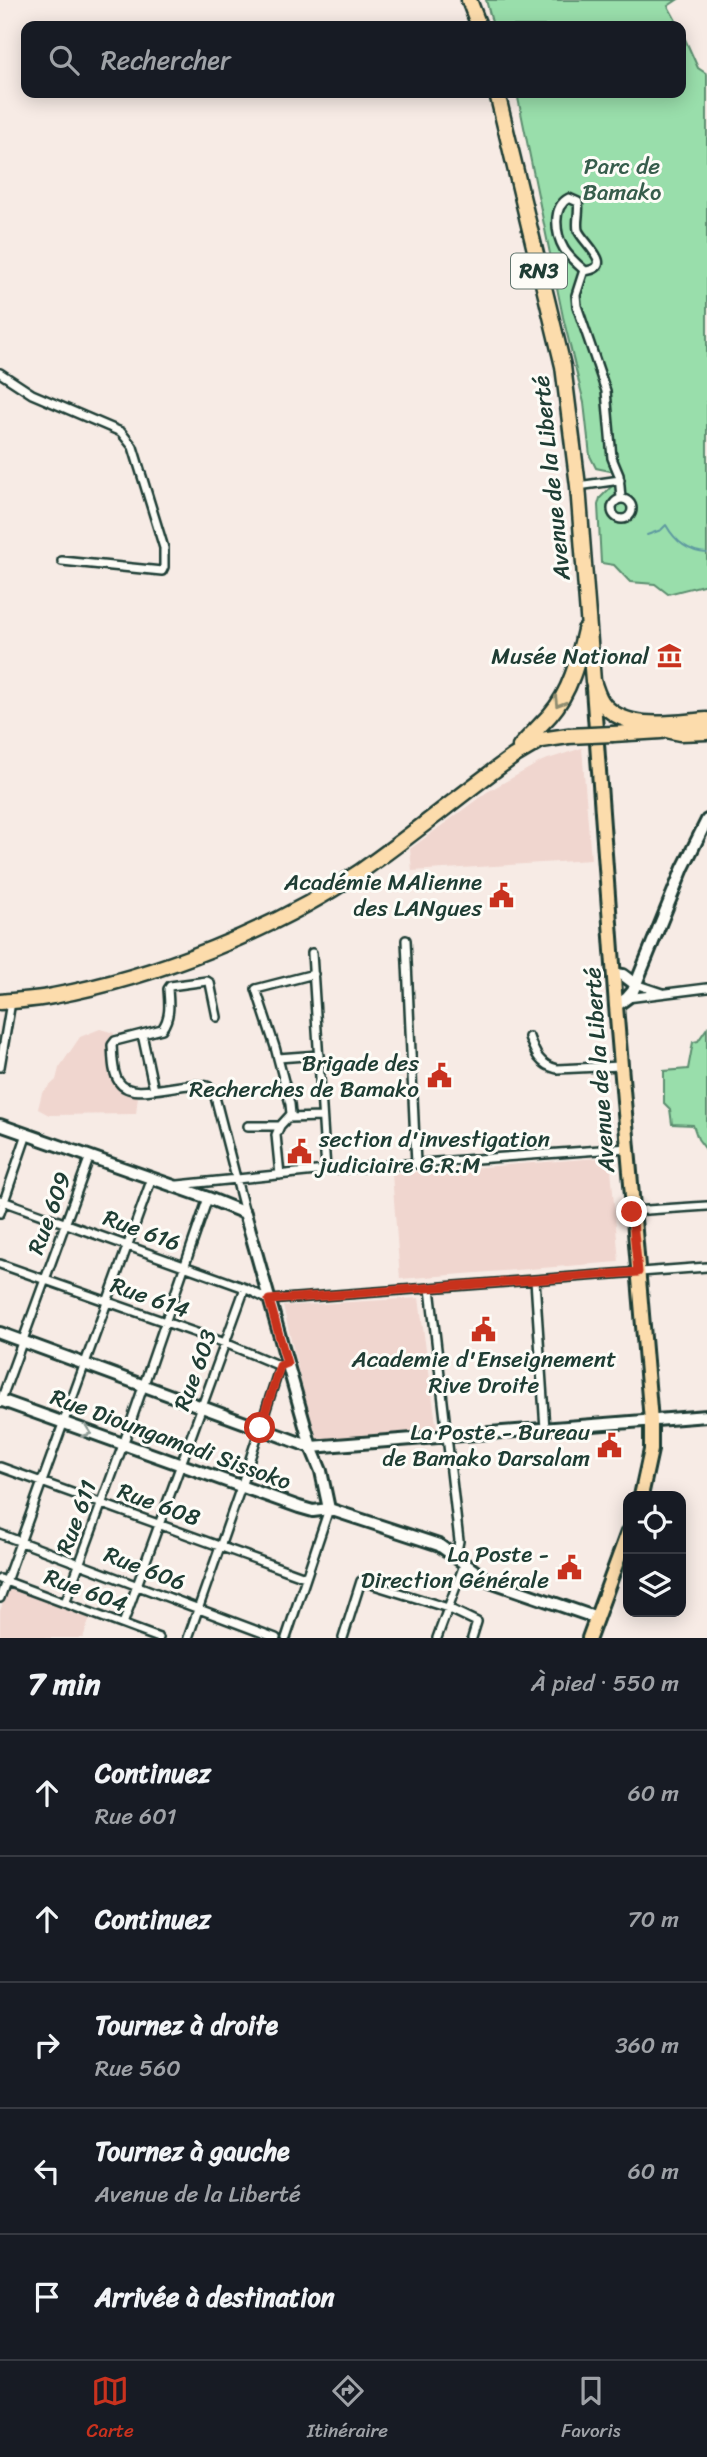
<!DOCTYPE html>
<html lang="fr">
<meta charset="utf-8">
<style>
body{margin:0;font-family:Sriracha,sans-serif;background:#20242c;color:#f1f3f6}
.controls{position:absolute;right:21px;bottom:21px;display:grid;overflow:hidden;border-radius:14px;box-shadow:0 4px 18px #0003}
.controls button{width:63px;height:63px;display:grid;place-items:center;padding:0;border:0;border-bottom:2px solid #363941;background:#171b24;color:#f1f3f6;font:35px sans-serif}
.stop{position:absolute;width:21px;height:21px;margin:-16px;border:5px solid #c8321e;border-radius:50%;background:#fff}
.stop.end{background:#c8321e;border-color:#fff;box-shadow:0 2px 7px #0008}
.list{margin:0;padding:0;list-style:none}
h2{display:flex;justify-content:space-between;align-items:center;height:91px;margin:0;padding:0 28px;font-size:30px}
h2 small{font-size:23px;font-weight:400;color:#9ea1a6}
.list li{display:grid;grid-template-columns:46px 1fr auto;gap:21px;align-items:center;box-sizing:border-box;height:126px;padding:0 28px;border-top:2px solid #363941}
.list b{display:block;font-size:26px;white-space:nowrap}
.list p{margin:0;font-size:23px;white-space:nowrap;color:#9ea1a6}
.list em{font-size:23px;font-style:normal;color:#9ea1a6}
.icon{flex:none;width:38px;height:38px;fill:none;stroke:currentColor;stroke-width:2;stroke-linecap:round;stroke-linejoin:round}
.map{position:relative;flex:none;width:707px;height:1638px;overflow:hidden}
.search{position:absolute;background:#171b24;box-shadow:0 4px 18px #0003;left:21px;right:21px;top:21px;height:77px;display:flex;align-items:center;gap:18px;box-sizing:border-box;padding:0 24px;border-radius:14px;color:#9ea1a6;font-size:26px}
.sheet{height:721px;background:#171b24}
nav{display:flex;justify-content:space-around;align-items:center;box-sizing:border-box;height:98px;border-top:2px solid #363941;background:#171b24;font-size:19px;color:#9ea1a6}
nav a{display:grid;justify-items:center;gap:4px}
nav .on{color:#c8321e}
.map>svg:first-child{display:block}
.built{fill:#f0d6cf}
.green{fill:#99deab;stroke:#5c8e70;stroke-width:2}
.lines{fill:none;stroke-linecap:round;stroke-linejoin:round}
.stream{stroke:#5f9aa0;stroke-width:2}
.street-casing{stroke:#1f3d34;stroke-width:12}
.secondary-casing{stroke:#1f3d34;stroke-width:16}
.primary-casing{stroke:#1f3d34;stroke-width:18}
.highway-casing{stroke:#1f3d34;stroke-width:19}
.street{stroke:#fdfcf7;stroke-width:7}
.secondary{stroke:#fdfcf7;stroke-width:10}
.primary{stroke:#fcdcac;stroke-width:12}
.highway{stroke:#fcdcac;stroke-width:14}
.highway-bridge-casing{stroke:#1f3d34;stroke-width:19;stroke-linecap:butt}
.highway-bridge{stroke:#fcdcac;stroke-width:14}
.oneway{stroke:#8e8c70}
.oneway2{stroke:#8e9c96}
.route{stroke:#c8321e;stroke-width:9}
.labels{text-anchor:middle;stroke-width:6;stroke-linejoin:round;paint-order:stroke}
.shield{fill:#fdfcf7;stroke:#62766e;stroke-width:2}
.shield-label{font-size:21px;font-weight:bold;fill:#1f3d34}
.park-label{font-size:23px;fill:#375d4c;stroke:#fdfcf7}
.street-label{font-size:23px;fill:#1f3d34;stroke:#fdfcf7}
.poi-label{font-size:23px;fill:#1f3d34;stroke:#fdfcf7;text-anchor:end}
</style>
<div class="map">
<svg width="707" height="1638" viewBox="0 0 707 1638">
<rect width="100%" height="100%" fill="#f7ebe5"/>
<filter id="ink" filterUnits="userSpaceOnUse"><feTurbulence type="fractalNoise" baseFrequency=".0143" numOctaves="2"/><feDisplacementMap in="SourceGraphic" scale="14" xChannelSelector="R" yChannelSelector="G"/><feConvolveMatrix kernelMatrix="1 2 1 2 8 2 1 2 1" color-interpolation-filters="sRGB"/></filter>
<g filter="url(#ink)">
<!-- built -->
<path class="built" d="M582 748 591 860 412 871 410 849 487 792 542 761Z
M100 1029 114 1033 109 1051 113 1070 118 1087 138 1096 136 1114 49 1115 38 1109 42 1093 56 1080 59 1068 80 1037Z
M610 1157 619 1262 400 1279 392 1174Z
M419 1298 437 1431 315 1441 283 1306Z
M9 1586 91 1615 83 1638H0V1611Z"/>
<!-- green -->
<path class="green" d="M486 0H677L668 6 679 26H493Z
M681 30 698 68 707 74V584L668 594 655 584 630 582 614 565 601 563 598 505 600 498 616 482 615 472 596 468 590 456 584 403 563 317 517 93H681Z
M707 1028V1151L698 1139 693 1125 672 1124 670 1109 664 1103V1071L688 1069 693 1042 698 1041Z"/>
<g class="lines">
<!-- stream -->
<path class="stream" d="M647 535 661 530 666 525C675 541 688 552 707 553"/>
<defs>
<path id="street" d="M584 271C618 268 582 242 578 230 576 221 580 211 578 202L569 198C551 207 556 235 564 249 569 257 577 264 584 270L576 295 577 306 606 391 612 458 619 475 621 498
M0 373 32 394 121 432 133 447 164 548V567L162 571 62 561
M578 486 620 480
M612 509a10 10 0 1 1 20 0a10 10 0 1 1-20 0Z
M406 940 416 1164
M312 953 326 1170
M635 984 662 993
M627 998 707 988
M217 1017 210 983 207 981 170 986 168 989C169 1003 171 1017 162 1029L115 1041 112 1045C113 1056 112 1073 119 1082 134 1105 193 1074 213 1089L245 1213
M142 1034 154 1090
M529 1037C535 1053 539 1065 557 1069L621 1066
M278 1058 319 1055
M0 1067 11 1002
M288 1118 322 1117
M248 1126H280
M280 1175 276 1135 280 1126 291 1114 290 1104 275 1047 256 989 314 974
M178 1185 326 1170 628 1148
M0 1200 245 1288 269 1300 707 1267
M632 1211 707 1206
M0 1213 27 1134
M0 1264 225 1343 280 1366 287 1363
M535 1280 545 1429
M430 1288 459 1541 456 1556
M0 1403 90 1156
M0 1467 305 1577
M0 1534 276 1638
M0 1579 159 1638
M0 1598 152 1178
M65 1603 123 1445 208 1198
M123 1624 245 1288
M188 1638 241 1487 280 1366
M286 1638 329 1509
M343 1638 361 1581 448 1608 477 1622 472 1638
M437 1638 464 1565"/>
<path id="secondary" d="M614 974 623 975 635 984
M616 1006 627 998 633 991 683 868 707 820
M0 1125 208 1198 245 1213 311 1447 321 1471 329 1509
M0 1333 311 1447 707 1416
M0 1400 299 1507 313 1511 329 1509 439 1545 487 1580 597 1618"/>
<path id="primary" d="M593 688 616 1006 651 1421V1450L641 1496
M589 1638 628 1532"/>
<path id="highway" d="M469 0 479 26
M497 93 563 366 578 486 593 681C596 689 598 699 605 706 629 732 676 722 707 720
M670 731 680 733 707 732
M613 734 661 731
M520 747C529 736 540 726 550 715 571 691 578 660 585 630
M0 1002C17 1000 36 1000 53 996 155 977 275 930 361 871 413 835 462 793 514 756L541 740 568 736"/>
</defs>
<!-- street casing -->
<use href="#street" class="street-casing"/>
<!-- secondary casing -->
<use href="#secondary" class="secondary-casing"/>
<!-- primary casing -->
<use href="#primary" class="primary-casing"/>
<!-- highway casing -->
<use href="#highway" class="highway-casing"/>
<!-- street -->
<use href="#street" class="street"/>
<!-- secondary -->
<use href="#secondary" class="secondary"/>
<!-- primary -->
<use href="#primary" class="primary"/>
<!-- highway -->
<use href="#highway" class="highway"/>
<defs>
<path id="highway-bridge" d="M568 736 613 734"/>
</defs>
<!-- highway-bridge casing -->
<use href="#highway-bridge" class="highway-bridge-casing"/>
<!-- highway-bridge -->
<use href="#highway-bridge" class="highway-bridge"/>
</g>
<!-- one-way arrows -->
<defs><path id="oneway-chevron" d="M-2-3.5L2.5 0L-2 3.5" fill="none" stroke-width="1.6" stroke-linecap="round" stroke-linejoin="round" transform="scale(1.75)"/></defs>
<use class="oneway" href="#oneway-chevron" transform="translate(559 702) rotate(122)"/>
<use class="oneway2" href="#oneway-chevron" transform="translate(87 1432) rotate(20)"/>
</g>
<g class="lines" filter="url(#ink)">
<!-- route -->
<path class="route" d="M260 1428 280 1366 287 1363 269 1300 638 1272 632 1212"/>
</g>
<!-- icons -->
<defs>
<symbol id="museum-bare" viewBox="-9 -9 18 18"><path d="M0-6L6-3V-2H-6V-3ZM-5-1h2V3h-2ZM-1-1h2V3h-2ZM3-1h2V3H3ZM-6 4H6V6H-6Z" fill="#c8321e" stroke="#fdfcf7" stroke-width="2.5" paint-order="stroke"/></symbol>
<symbol id="civic-bare" viewBox="-9 -9 18 18"><path d="M-.6-6.5H3V-4.5H.6V-3L4-1V1h2V6H-6V1h2V-1L-.6-3ZM-1.2 2.5V6h2.4V2.5Z" fill="#c8321e" stroke="#fdfcf7" stroke-width="2.5" paint-order="stroke"/></symbol>
</defs>
<g fill-rule="evenodd">
<use href="#museum-bare" x="652" y="638" width="35" height="35"/>
<use href="#civic-bare" x="484" y="878" width="35" height="35"/>
<use href="#civic-bare" x="422" y="1058" width="35" height="35"/>
<use href="#civic-bare" x="282" y="1134" width="35" height="35"/>
<use href="#civic-bare" x="466" y="1312" width="35" height="35"/>
<use href="#civic-bare" x="592" y="1428" width="35" height="35"/>
<use href="#civic-bare" x="552" y="1550" width="35" height="35"/>
</g>
<g class="labels">
<!-- shield labels -->
<rect class="shield" x="511" y="253.5" width="56" height="35" rx="5"/>
<g class="shield-label">
<text x="539" y="278">RN3</text>
</g>
<!-- park labels -->
<g class="park-label">
<text x="622" y="174">Parc de<tspan x="622" dy="26">Bamako</tspan></text>
</g>
<!-- street labels -->
<g class="street-label">
<text transform="translate(551 478) rotate(-96)" y="8">Avenue de la Liberté</text>
<text transform="translate(599 1070) rotate(-94)" y="8">Avenue de la Liberté</text>
<text transform="translate(49 1213) rotate(-70)" y="8">Rue 609</text>
<text transform="translate(142 1230) rotate(20)" y="8">Rue 616</text>
<text transform="translate(150 1297) rotate(19)" y="8">Rue 614</text>
<text transform="translate(195 1370) rotate(-70)" y="8">Rue 603</text>
<text transform="translate(171 1439) rotate(20)" y="8">Rue Dioungamadi Sissoko</text>
<text transform="translate(159 1504) rotate(20)" y="8">Rue 608</text>
<text transform="translate(76 1517) rotate(-70)" y="8">Rue 611</text>
<text transform="translate(145 1568) rotate(21)" y="8">Rue 606</text>
<text transform="translate(86 1590) rotate(20)" y="8">Rue 604</text>
</g>
<!-- poi labels -->
<g class="poi-label">
<text x="649" y="664">Musée National</text>
<text x="482" y="890">Académie MAlienne<tspan x="482" dy="26">des LANgues</tspan></text>
<text x="419" y="1071">Brigade des<tspan x="419" dy="26">Recherches de Bamako</tspan></text>
<text x="319" y="1147" text-anchor="start">section d'investigation<tspan x="319" dy="26">judiciaire G.R.M</tspan></text>
<text x="484" y="1367" text-anchor="middle">Academie d'Enseignement<tspan x="484" dy="26">Rive Droite</tspan></text>
<text x="590" y="1440">La Poste - Bureau<tspan x="590" dy="26">de Bamako Darsalam</tspan></text>
<text x="549" y="1562">La Poste -<tspan x="549" dy="26">Direction Générale</tspan></text>
</g>
</g>
</svg>
<div class="controls">
<button><svg class="icon" aria-label="locate" viewBox="0 0 24 24"><circle cx="12" cy="12" r="6"/><path d="M12 2v4M12 18v4M2 12h4M18 12h4"/></svg></button>
<button><svg class="icon" aria-label="layers" viewBox="0 0 24 24"><path d="M12 4l9 5-9 5-9-5zM3 14l9 5 9-5"/></svg></button>
</div>
<div class="stop" style="left:260px;top:1428px"></div>
<div class="stop end" style="left:632px;top:1212px"></div>
<div class="search"><svg class="icon" aria-label="search" viewBox="0 0 24 24"><circle cx="10" cy="10" r="6"/><path d="M15 15l6 6"/></svg>Rechercher</div>
</div>
<section class="sheet">
<h2>7 min<small>À pied · 550 m</small></h2>
<ul class="list">
<li><svg class="icon" aria-label="ahead" viewBox="0 0 24 24"><path d="M12 20V5M6 11l6-6 6 6"/></svg><div><b>Continuez</b><p>Rue 601</p></div><em>60 m</em></li>
<li><svg class="icon" aria-label="ahead" viewBox="0 0 24 24"><path d="M12 20V5M6 11l6-6 6 6"/></svg><div><b>Continuez</b></div><em>70 m</em></li>
<li><svg class="icon" aria-label="right" viewBox="0 0 24 24"><path d="M7 20v-9h11M14 6l5 5-5 5"/></svg><div><b>Tournez à droite</b><p>Rue 560</p></div><em>360 m</em></li>
<li><svg class="icon" aria-label="left" viewBox="0 0 24 24"><path d="M17 20v-9H6M10 6l-5 5 5 5"/></svg><div><b>Tournez à gauche</b><p>Avenue de la Liberté</p></div><em>60 m</em></li>
<li><svg class="icon" aria-label="arrive" viewBox="0 0 24 24"><path d="M6 21V4h12l-3 4 3 4H6"/></svg><div><b>Arrivée à destination</b></div></li>
</ul>
</section>
<nav>
<a class="on"><svg class="icon" aria-label="map" viewBox="0 0 24 24"><path d="M3 6l6-2 6 2 6-2v14l-6 2-6-2-6 2zM9 4v14M15 6v14"/></svg>Carte</a>
<a><svg class="icon" aria-label="directions" viewBox="0 0 24 24"><path d="M12 3l9 9-9 9-9-9zM9 14v-3h6M13 9l2 2-2 2"/></svg>Itinéraire</a>
<a><svg class="icon" aria-label="saved" viewBox="0 0 24 24"><path d="M7 4h10v16l-5-4-5 4z"/></svg>Favoris</a>
</nav>
